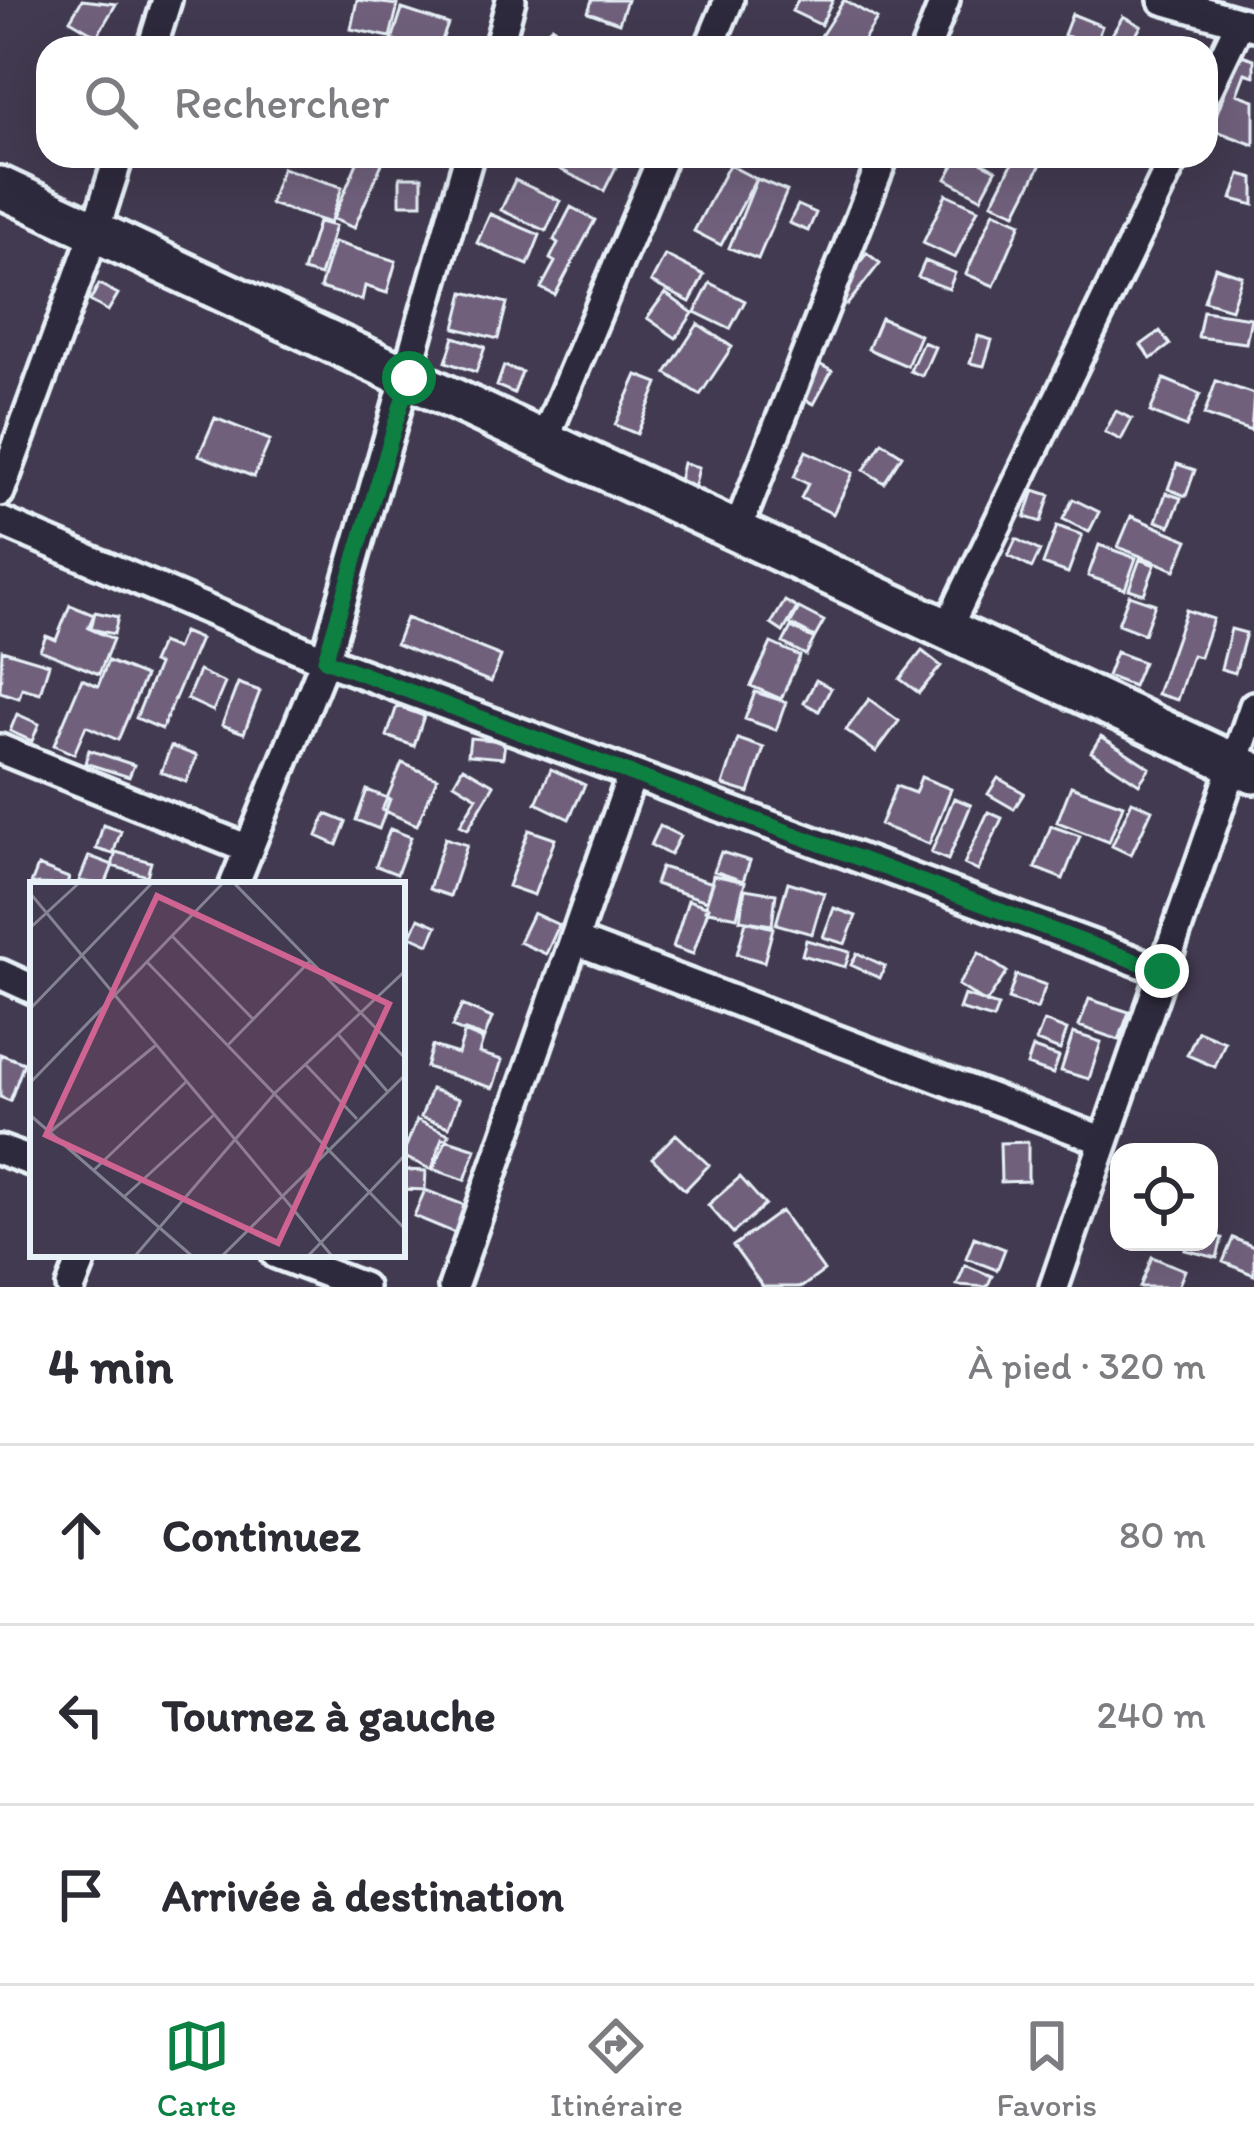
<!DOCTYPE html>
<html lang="fr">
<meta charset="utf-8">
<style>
body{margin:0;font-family:Itim,sans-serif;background:#f7f7f7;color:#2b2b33}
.controls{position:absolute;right:36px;bottom:36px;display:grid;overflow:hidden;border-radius:24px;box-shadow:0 12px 48px #0002}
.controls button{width:108px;height:108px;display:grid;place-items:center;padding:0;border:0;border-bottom:3px solid #e1e1e2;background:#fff;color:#2b2b33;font:60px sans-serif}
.stop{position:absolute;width:36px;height:36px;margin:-27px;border:9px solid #0b8043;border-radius:50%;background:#fff}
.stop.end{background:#0b8043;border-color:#fff;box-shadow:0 3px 12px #0008}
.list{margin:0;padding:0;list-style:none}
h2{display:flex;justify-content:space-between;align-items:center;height:156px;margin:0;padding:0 48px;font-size:51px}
h2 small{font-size:39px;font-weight:400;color:#7c7c81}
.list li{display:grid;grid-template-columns:78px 1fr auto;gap:36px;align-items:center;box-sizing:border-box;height:180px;padding:0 48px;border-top:3px solid #e1e1e2}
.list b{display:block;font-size:45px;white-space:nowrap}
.list em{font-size:39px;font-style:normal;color:#7c7c81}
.icon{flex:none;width:66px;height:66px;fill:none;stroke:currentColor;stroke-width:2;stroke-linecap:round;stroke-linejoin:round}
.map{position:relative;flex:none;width:1254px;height:1287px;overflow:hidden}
.search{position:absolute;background:#fff;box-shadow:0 12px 48px #0002;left:36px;right:36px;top:36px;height:132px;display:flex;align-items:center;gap:30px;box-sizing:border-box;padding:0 42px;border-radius:36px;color:#7c7c81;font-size:45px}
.sheet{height:696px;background:#fff}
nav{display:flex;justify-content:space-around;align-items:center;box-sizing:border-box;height:168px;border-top:3px solid #e1e1e2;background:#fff;font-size:33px;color:#7c7c81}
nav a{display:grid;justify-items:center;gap:6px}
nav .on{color:#0b8043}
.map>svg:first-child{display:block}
.building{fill:#70607b;stroke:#e8f1f8;stroke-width:3}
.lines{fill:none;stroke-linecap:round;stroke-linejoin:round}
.minor-casing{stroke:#e8f1f8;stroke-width:36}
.secondary-casing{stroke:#e8f1f8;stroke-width:48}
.minor{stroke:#2f2a3d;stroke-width:27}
.secondary{stroke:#2f2a3d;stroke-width:39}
.route{stroke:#0b8043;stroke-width:15}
.inset-road{fill:none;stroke:#848393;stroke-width:3}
.view{fill:#cf6492;fill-opacity:0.15;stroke:#cf6492;stroke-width:6}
.inset-edge{fill:none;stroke:#e8f1f8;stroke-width:6}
</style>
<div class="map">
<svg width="1254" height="1287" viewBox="0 0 1254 1287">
<rect width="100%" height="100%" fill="#423a50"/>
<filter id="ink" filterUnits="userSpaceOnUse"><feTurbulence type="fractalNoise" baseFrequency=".00833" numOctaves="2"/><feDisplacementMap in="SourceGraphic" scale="24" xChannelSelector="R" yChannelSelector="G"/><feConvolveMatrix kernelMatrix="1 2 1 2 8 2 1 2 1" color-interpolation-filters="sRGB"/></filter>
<g filter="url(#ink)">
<!-- building -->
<path class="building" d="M82 0 116 4 97 36 70 20Z
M357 0 398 5 390 37 351 29Z
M592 0H627L619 23 588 12Z
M798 0H833L821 25 792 11Z
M844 0 877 19 859 48H833L819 39Z
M402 9 448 24 439 48H415L392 40Z
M1072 14 1102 26 1094 47 1064 35Z
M1123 16 1141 26 1129 48H1104Z
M552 26 565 39 555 48H534L532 45Z
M1239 54 1254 59V76L1245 73 1237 94 1254 100V145L1211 129Z
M360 156 383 161 354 228 333 219Z
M533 156H594L616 167 604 191Z
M959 156H970L996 170 981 198 946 179Z
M1016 156H1045L1016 213 992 203Z
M729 165 756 179 721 245 694 231Z
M282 168 342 187 330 223 270 204Z
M1240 174 1254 178V205L1232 199Z
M400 177H422V204H400Z
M757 179 787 191 758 259 729 248Z
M515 180 560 201 546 231 501 210Z
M946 194 978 209 955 258 923 243Z
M798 205 816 213 808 231 789 223Z
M571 207 595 220 555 295 541 288 555 262 550 259 558 243 554 240Z
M994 211 1021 223 994 286 966 274Z
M490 214 540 235 528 265 477 243Z
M318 222 335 226 320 276 303 271Z
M334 242 396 261 387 293 365 286 362 300 320 288Z
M867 253 880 263 847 305 834 295Z
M665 255 704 275 690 302 651 282Z
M925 261 955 273 949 289 918 277Z
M1215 267 1242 276 1231 309 1204 301Z
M710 283 745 301 730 329 695 312Z
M99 284 118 294 108 311 90 301Z
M464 292 507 303 498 339 455 328Z
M665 293 693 313 676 338 647 318Z
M1203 311 1251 318 1246 343 1198 337Z
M881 318 920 335 907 366 868 349Z
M698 324 732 347 700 395 666 373Z
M1160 331 1170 345 1151 359 1141 345Z
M978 336 992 340 984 366 970 363Z
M454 337 485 347 476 372 446 362Z
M923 342 935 347 922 376 910 371Z
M810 359 832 371 814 404 792 393Z
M504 366 522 372 514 393 497 386Z
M637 375 658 383 637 434 615 425Z
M1164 379 1200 394 1186 427 1150 412Z
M1216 381 1254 394 1251 431 1204 415Z
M1116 411 1132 419 1121 440 1105 432Z
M215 418 270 440 254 477 199 455Z
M882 442 902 455 884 483 864 470Z
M806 451 853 473 833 514 801 498 808 484 794 477Z
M683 463 699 467 694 490 678 486Z
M1177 464 1195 470 1186 496 1168 489Z
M1034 490 1050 495 1041 522 1025 517Z
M1166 493 1181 498 1170 526 1156 521Z
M1073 499 1099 512 1089 532 1063 519Z
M1131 516 1188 540 1175 570 1118 547Z
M1057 526 1082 535 1068 573 1043 564Z
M1016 539 1040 551 1032 568 1008 556Z
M1099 545 1136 558 1125 589 1088 576Z
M1140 559 1155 565 1144 594 1129 589Z
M1129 595 1155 604 1144 634 1118 624Z
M785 601 797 608 783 632 771 624Z
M70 605 94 615 88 628 113 639 99 674 40 650 46 636 56 640Z
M799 608 824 621 815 637 790 624Z
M1186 610 1213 619 1200 657 1192 655 1177 700 1157 694Z
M95 612 118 617 114 634 91 629Z
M406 618 501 656 491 682 396 644Z
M791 627 814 639 806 655 783 643Z
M1231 629 1246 633 1235 673 1221 669Z
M183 632 200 639 162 729 136 718 158 665 152 663 161 643 176 649Z
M771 643 800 656 781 699 751 686Z
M2 650 49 664 40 693 22 688 19 698 0 692Z
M922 651 941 666 919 693 900 679Z
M1116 652 1143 662 1133 686 1107 676Z
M108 661 145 676 118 740 86 726 74 754 54 745 82 679 98 686Z
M199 671 225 683 213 711 187 699Z
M816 680 831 688 819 711 804 703Z
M238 683 260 691 244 733 222 725Z
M755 692 786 702 776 730 745 719Z
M869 699 899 721 876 752 846 730Z
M397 706 424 716 414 746 387 736Z
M17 714 39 724 32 741 10 731Z
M1101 736 1150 768 1139 784 1091 752Z
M470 738 505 741 503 758 468 755Z
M738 739 764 748 749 793 723 785Z
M171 746 197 756 186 782 161 772Z
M89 750 134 765 129 777 85 763Z
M402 763 437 778 417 825 382 810Z
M463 767 494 785 468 829 460 825 477 797 454 783Z
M551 769 585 785 569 819 536 803Z
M921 777 951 789 929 844 880 825 896 786 915 793Z
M998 778 1024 793 1014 809 988 794Z
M1071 786 1123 805 1109 842 1057 822Z
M367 790 390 799 379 829 356 820Z
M954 798 971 805 948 860 931 853Z
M1132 801 1152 810 1131 855 1112 846Z
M988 812 1002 818 978 871 964 864Z
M326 814 346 822 337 845 317 836Z
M103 825 121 831 113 854 96 849Z
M660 826 680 836 670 855 651 845Z
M1051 826 1080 836 1063 879 1035 868Z
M390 829 411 837 397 874 376 866Z
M529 830 555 839 534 895 508 886Z
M445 838 467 845 450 896 429 889Z
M116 852 151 862 147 876 112 866Z
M721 852 750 861 743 881 714 871Z
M89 856 113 865 105 885 79 881Z
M38 866 69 878 66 885 31 884Z
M661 867 713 883 707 901 655 884Z
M713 875 745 882 737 917 705 910Z
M788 882 824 893 812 934 776 924Z
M745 889 776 894 772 925 740 920Z
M688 900 709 907 693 954 673 947Z
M834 908 856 916 845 944 823 937Z
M533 913 559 925 546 954 519 942Z
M419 918 437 926 429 944 411 936Z
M746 921 773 928 764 962 737 954Z
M806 940 850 952 845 967 802 955Z
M857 953 885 966 880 978 851 965Z
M979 953 1007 972 986 1003 958 985Z
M1016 975 1046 985 1037 1009 1008 999Z
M964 995 998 1006 993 1019 959 1009Z
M1089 999 1129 1012 1119 1040 1079 1026Z
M462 1005 492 1018 483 1040 452 1027Z
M1044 1021 1067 1030 1060 1050 1036 1041Z
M465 1031 484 1037 479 1053 502 1060 493 1088 426 1067 432 1046 458 1054Z
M1198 1031 1225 1042 1215 1067 1187 1055Z
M1073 1033 1101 1042 1089 1079 1061 1071Z
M1033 1048 1059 1057 1053 1074 1027 1065Z
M0 1054 24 1063 10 1101 0 1097Z
M431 1089 459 1099 449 1127 421 1117Z
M417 1120 449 1134 433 1170 402 1156Z
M676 1134 709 1165 685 1190 652 1158Z
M442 1138 476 1149 465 1180 432 1169Z
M1028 1142V1181L1001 1182 1000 1143Z
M404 1170 426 1171 425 1190 403 1189Z
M740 1177 765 1205 733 1233 708 1205Z
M425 1190 467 1206 455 1233 414 1216Z
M781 1211 824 1271 802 1287H763L733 1246Z
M1209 1234 1222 1238 1217 1258 1185 1250 1188 1242H1209Z
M974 1237 1005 1249 997 1270 966 1258Z
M1233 1238 1254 1247V1275L1223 1262Z
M1152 1257 1185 1270 1178 1287H1140Z
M965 1265 992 1276 987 1287 957 1285Z"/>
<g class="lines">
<defs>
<path id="minor" d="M1163 0 1254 26
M152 48 167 0
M498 48 511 0
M709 48 729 0
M926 48 945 0
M1206 93 1240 22
M544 441 663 156
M0 492 95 231 119 156
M0 521 325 660 1163 971
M737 531 884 156
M947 629 1175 156
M0 749 248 849
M234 885 325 660 469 156
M574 940 1104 1141
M0 974 33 989
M0 1150 33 1162
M276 1254 363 1287
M71 1287 84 1254
M453 1287 632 774
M1054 1287 1254 706"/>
<path id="secondary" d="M0 187 1254 773"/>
</defs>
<!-- minor casing -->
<use href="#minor" class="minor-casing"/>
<!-- secondary casing -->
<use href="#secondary" class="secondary-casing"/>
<!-- minor -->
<use href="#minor" class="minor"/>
<!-- secondary -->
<use href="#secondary" class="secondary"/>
</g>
</g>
<g class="lines" filter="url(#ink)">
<!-- route -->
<path class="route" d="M409 378 325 660 1162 971"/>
</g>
<!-- overview -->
<g transform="translate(30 882)">
<rect width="375" height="375" fill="#423a50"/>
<path class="inset-road" d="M204 1 375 176M0 11 302 374M0 46 49 1M142 54 223 137M117 80 375 347M0 127 122 1M308 152 357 209M198 163 280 79M275 182 327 237M0 201 193 1M0 233 162 374M20 250 126 163M64 288 157 199M95 314 185 232M105 374 245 211 375 89M192 374 375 193M278 374 375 273"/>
<path class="view" d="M127 14 359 122 248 361 16 253Z"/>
<rect width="375" height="375" class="inset-edge"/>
</g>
</svg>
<div class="controls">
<button><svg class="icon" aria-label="locate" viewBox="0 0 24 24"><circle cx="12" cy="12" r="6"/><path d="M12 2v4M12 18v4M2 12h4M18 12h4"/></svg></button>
</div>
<div class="stop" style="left:409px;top:378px"></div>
<div class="stop end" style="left:1162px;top:971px"></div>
<div class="search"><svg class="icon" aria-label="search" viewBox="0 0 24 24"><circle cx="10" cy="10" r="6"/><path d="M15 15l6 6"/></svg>Rechercher</div>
</div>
<section class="sheet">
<h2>4 min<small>À pied · 320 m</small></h2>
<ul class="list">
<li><svg class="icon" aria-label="ahead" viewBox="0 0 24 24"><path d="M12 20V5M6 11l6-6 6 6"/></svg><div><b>Continuez</b></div><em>80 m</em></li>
<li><svg class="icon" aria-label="left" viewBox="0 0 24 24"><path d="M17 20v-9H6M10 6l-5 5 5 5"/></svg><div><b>Tournez à gauche</b></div><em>240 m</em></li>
<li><svg class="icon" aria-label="arrive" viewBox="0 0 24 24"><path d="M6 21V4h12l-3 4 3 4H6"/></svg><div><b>Arrivée à destination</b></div></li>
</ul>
</section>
<nav>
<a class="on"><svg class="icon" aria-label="map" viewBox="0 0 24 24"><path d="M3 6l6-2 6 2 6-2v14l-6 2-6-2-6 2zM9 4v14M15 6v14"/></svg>Carte</a>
<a><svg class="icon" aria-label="directions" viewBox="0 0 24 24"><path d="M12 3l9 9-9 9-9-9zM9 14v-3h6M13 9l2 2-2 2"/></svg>Itinéraire</a>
<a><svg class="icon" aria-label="saved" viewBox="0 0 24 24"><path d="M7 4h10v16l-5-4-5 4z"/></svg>Favoris</a>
</nav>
